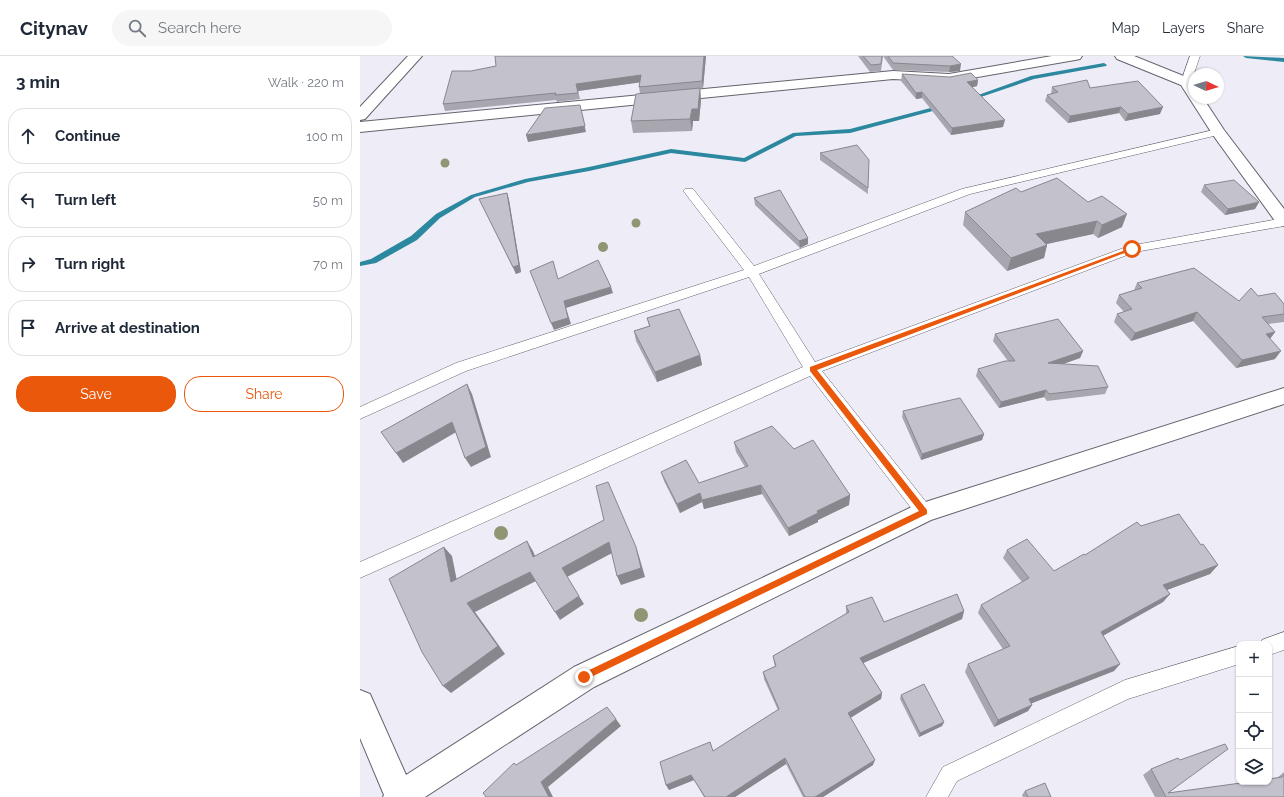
<!DOCTYPE html>
<meta charset="utf-8">
<style>
body{margin:0;font-family:Raleway,sans-serif;background:#f6f6f7;color:#1f2937}
.controls{position:absolute;right:12px;bottom:12px;display:grid;overflow:hidden;border-radius:8px;box-shadow:0 1px 3px #0004}
.controls button{width:36px;height:36px;display:grid;place-items:center;padding:0;border:0;border-bottom:1px solid #e0e1e3;background:#fff;color:#1f2937;font:20px sans-serif}
.compass{position:absolute;left:828px;top:12px;width:36px;height:36px;border-radius:50%;background:#fff;box-shadow:0 1px 3px #0004;rotate:94deg}
.stop{position:absolute;width:12px;height:12px;margin:-9px;border:3px solid #ea580c;border-radius:50%;background:#fff}
.stop.end{background:#ea580c;border-color:#fff;box-shadow:0 1px 4px #0008}
.list{margin:0;padding:0;list-style:none}
h2{display:flex;justify-content:space-between;align-items:center;height:52px;margin:0;padding:0 16px;font-size:17px}
h2 small{font-size:13px;font-weight:400;color:#747a83}
.list li{display:grid;grid-template-columns:26px 1fr auto;gap:12px;align-items:center;box-sizing:border-box;height:56px;margin:0 8px 8px;padding:0 8px;border:1px solid #e0e1e3;border-radius:16px}
.list b{display:block;font-size:15px;white-space:nowrap}
.list em{font-size:13px;font-style:normal;color:#747a83}
.actions{display:flex;gap:8px;padding:12px 16px}
.actions a{flex:1;padding:9px 0;border:1px solid #ea580c;border-radius:16px;text-align:center;font-size:14px;color:#ea580c}
.actions .main{background:#ea580c;color:#fff}
.icon{flex:none;width:22px;height:22px;fill:none;stroke:currentColor;stroke-width:2;stroke-linecap:round;stroke-linejoin:round}
.map{position:relative;flex:none;width:924px;height:741px;overflow:hidden}
header{display:flex;align-items:center;gap:24px;box-sizing:border-box;height:56px;padding:0 20px;background:#fff;border-bottom:1px solid #e0e1e3}
header strong{font-size:19px}
nav{display:flex;gap:22px;margin-inline-start:auto;font-size:14px}
.search{width:280px;height:36px;background:#f6f6f7;display:flex;align-items:center;gap:10px;box-sizing:border-box;padding:0 14px;border-radius:22px;color:#747a83;font-size:15px}
main{display:flex}
aside{flex:1;background:#fff}
.map>svg:first-child{display:block}
.lines{fill:none;stroke-linecap:round;stroke-linejoin:round}
.stream{fill:#2c889e;fill-rule:evenodd}
.lane-casing{stroke:#64636c;stroke-width:1}
.street-casing{stroke:#64636c;stroke-width:2}
.lane{fill:#fff;fill-rule:evenodd}
.street{fill:#fff;fill-rule:evenodd}
.tree{fill:#909574}
.wall{fill:#a8a6af}
.shaded-wall{fill:#88878e}
.building{fill:#c3c1cb;stroke:#88878e}
.route{fill:#ea580c}
</style>
<header>
<strong>Citynav</strong>
<div class="search"><svg class="icon" aria-label="search" viewBox="0 0 24 24"><circle cx="10" cy="10" r="6"/><path d="M15 15l6 6"/></svg>Search here</div>
<nav><a>Map</a><a>Layers</a><a>Share</a></nav>
</header>
<main>
<aside>
<h2>3 min<small>Walk · 220 m</small></h2>
<ul class="list">
<li><svg class="icon" aria-label="ahead" viewBox="0 0 24 24"><path d="M12 20V5M6 11l6-6 6 6"/></svg><div><b>Continue</b></div><em>100 m</em></li>
<li><svg class="icon" aria-label="left" viewBox="0 0 24 24"><path d="M17 20v-9H6M10 6l-5 5 5 5"/></svg><div><b>Turn left</b></div><em>50 m</em></li>
<li><svg class="icon" aria-label="right" viewBox="0 0 24 24"><path d="M7 20v-9h11M14 6l5 5-5 5"/></svg><div><b>Turn right</b></div><em>70 m</em></li>
<li><svg class="icon" aria-label="arrive" viewBox="0 0 24 24"><path d="M6 21V4h12l-3 4 3 4H6"/></svg><div><b>Arrive at destination</b></div></li>
</ul>
<div class="actions"><a class="main">Save</a><a>Share</a></div>
</aside>
<div class="map">
<svg width="924" height="741" viewBox="0 0 924 741">
<rect width="100%" height="100%" fill="#eeecf7"/>
<g class="lines">
<!-- stream -->
<path class="stream" d="M883 0 924 2V6L886 2Z
M744 7 747 9 746 10 674 23 612 44 607 43 671 20Z
M582 49 585 51 584 52 490 77 436 80 385 106 311 97 229 115 168 126 115 141 80 162 57 184 16 207 0 210V206L11 203 51 180 76 158 111 139 165 123 229 111 311 93 384 102 433 77 490 73Z"/>
<defs>
<path id="lane" d="M830 0H840L831 26 826 29 821 26Z
M858 73 863 76 862 78 610 138 399 218 455 306 769 190 924 162V170L775 196 462 315 570 451 572 456 570 461 564 463 558 461 450 320 0 522V506L443 311 389 221 106 315 0 363V351L96 307 384 214 325 137 323 135 325 133H333L394 210 602 133Z
M924 576V594L909 599V588H901L902 584Z
M879 590V608L768 643 597 725 588 741H566L583 711 765 624Z"/>
<path id="street" d="M48 0H62L5 63 0 64V51Z
M692 0H722L720 3 715 4 589 26 533 23 0 76V66L533 15 589 18Z
M755 0H774L831 23 834 27V42H843L864 74 924 153V170L918 169 853 79 821 29 757 3Z
M924 332V348L571 464 234 631 65 741H23L24 739 0 682V634L10 638 46 719 214 611 556 449Z"/>
</defs>
<!-- lane casing -->
<use href="#lane" class="lane-casing"/>
<!-- street casing -->
<use href="#street" class="street-casing"/>
<!-- lane -->
<use href="#lane" class="lane"/>
<!-- street -->
<use href="#street" class="street"/>
</g>
<!-- trees -->
<g class="tree">
<circle cx="85" cy="107" r="4.5"/>
<circle cx="276" cy="167" r="4.5"/>
<circle cx="243" cy="191" r="5"/>
<circle cx="141" cy="477" r="7"/>
<circle cx="281" cy="559" r="7"/>
</g>
<!-- wall -->
<path class="wall" d="M135 0H346L343 32H340L341 44 339 65H333L332 75 273 77 271 65 280 38 279 31 280 26 218 35 220 43 197 46 196 44 85 55 83 48 111 15 136 10Z
M498 0H592L600 15 589 16 533 14 523 0 521 15 510 16Z
M542 18 618 24 617 30 612 31 643 71 591 79 562 42 556 43 541 25Z
M692 31 730 32 800 58 765 65 759 57 708 67 685 45 687 39 691 38Z
M460 97 508 132V138L460 104Z
M844 129 899 146 895 153 865 159 841 136Z
M661 136 728 146 762 171 738 182 733 178 686 188 687 189 684 202 647 215 603 169 605 156Z
M147 137 149 144 161 216 156 218 119 143Z
M394 142 448 188 440 192 395 149Z
M777 227 879 245 898 240 924 258V266L908 268 915 276 910 283 915 303 876 312 833 265 771 285 754 266 757 258 764 256 756 247 759 239 774 234Z
M287 262 340 299 342 309 297 326 276 285 274 275 289 270Z
M635 278 723 295 720 302 703 308 748 331 745 338 687 345 684 341 639 352 616 320 618 313 648 305 633 285Z
M543 355 624 378 622 384 561 404 542 361Z
M374 386 434 393 490 439 489 449 458 464V466L429 480 402 438 344 453 342 446 320 457 304 425 301 416 339 427 385 411 376 396Z
M781 470 841 489 858 509 850 518 807 534 810 538 803 546 743 580 760 608 754 615 671 647 672 649 668 655 634 671 605 616 608 608 643 593 618 557 621 549 662 526 643 502 647 494 694 515Z
M486 550 524 566 604 555 602 563 503 607 522 637 521 643 490 662 513 709 463 741H443L426 708 375 741H344L334 724 309 734 306 729 350 686 353 695 418 654 404 623 403 616 415 610 414 607 413 600 486 558Z
M541 639 584 666 582 670 559 681 540 643Z
M820 704 808 737 917 722 924 716V741H795L783 719 791 713Z
M665 735 691 741H663L662 739Z"/>
<!-- shaded-wall -->
<path class="shaded-wall" d="M344 0H346L343 32 342 25Z
M601 8 600 15 589 16 590 10Z
M281 19 283 26 218 35 220 43 216 28Z
M618 24 617 30 606 33 607 26Z
M340 32 341 44 339 65H333L332 75 330 63 332 53Z
M562 36V42L556 43V37Z
M220 49 226 76 168 86 166 79Z
M761 51 759 57 708 67 710 60Z
M803 51 800 58 765 65 768 58Z
M645 64 643 71 591 79 592 72Z
M147 137 149 144 161 216 156 218 153 211Z
M899 146 895 153 865 159 868 153Z
M767 158 762 171 738 182 742 169Z
M737 165 733 178 673 191 676 178Z
M448 182V188L440 192 439 185Z
M687 189 684 202 647 215 651 202Z
M251 231 253 237 206 252 211 268 194 274 191 267 204 245Z
M837 256 833 265 771 285 775 277Z
M915 276 909 284 906 278Z
M723 295 720 302 686 314 688 307Z
M921 295 915 303 876 312 882 304Z
M340 299 342 309 297 326 295 316Z
M107 328 112 338 131 401 111 411 105 402Z
M686 334 684 341 639 352 641 346Z
M92 366 98 375 43 407 36 397Z
M624 378 622 384 561 404 562 398Z
M401 429 402 438 344 453 342 444Z
M340 437 342 446 320 457 317 448Z
M490 439 489 449 458 464V466L429 480 428 472 457 455Z
M167 485 173 495 179 510 173 501Z
M249 486 254 496 207 521 202 512Z
M84 491 92 500 99 535 91 526Z
M276 491 279 500 285 521 261 529 257 520Z
M858 509 850 518 796 538 803 529Z
M170 516 176 525 115 556 145 598 91 637 83 630 107 547Z
M810 538 803 546 735 584 741 576Z
M219 540 224 548 200 564 195 556Z
M604 555 602 563 499 609 500 602Z
M760 608 754 615 665 650 669 643Z
M522 637 521 643 487 664 488 657Z
M672 649 668 655 634 671 638 664Z
M256 663 261 670 188 731 193 741H189L181 726Z
M584 666 582 670 559 681 560 677Z
M425 702 426 708 375 741H366Z
M515 704 513 709 463 741H455Z
M331 719 334 724 309 734 306 729Z"/>
<!-- building -->
<path class="building" d="M135 0H344L342 25 279 31 281 19 216 28 218 37 195 39 196 37 83 48 92 15H111L136 10Z
M503 0H522L521 8 511 9Z
M528 0H592L601 8 590 10 533 7Z
M611 17 618 24 607 26 645 64 592 72 562 36 556 37 542 18 590 21Z
M727 24 730 32 778 25 803 51 768 58 761 51 710 60 687 39 698 36 692 31Z
M340 32 338 53H332L330 63 271 65 276 38Z
M220 49 225 70 166 79 185 52Z
M497 89 509 104 508 132 460 97Z
M697 122 728 146 742 140 767 158 742 169 737 165 676 178 687 189 651 202 605 156 656 132 661 136Z
M874 124 899 146 868 153 844 129Z
M420 134 448 182 439 185 394 142Z
M147 137 159 209 153 211 119 143Z
M238 204 251 231 204 245 208 262 191 267 170 215 193 205 198 223Z
M834 212 879 245 891 232 898 240 915 237 924 248V258L902 261 915 276 906 278 921 295 882 304 837 256 775 277 757 258 772 253 759 239 782 232 777 227Z
M319 253 340 299 295 316 274 275 290 270 287 262Z
M698 263 723 295 688 307 738 310 748 331 689 338 686 334 641 346 618 313 645 305H655L635 278Z
M107 328 126 391 105 402 92 366 36 397 21 376Z
M600 342 624 378 562 398 543 355Z
M412 370 434 393 453 384 490 439 457 455 458 457 428 472 401 429 342 444 340 437 317 448 301 416 326 404 339 427 388 410 374 386Z
M248 426 276 491 281 512 257 520 249 486 202 512 219 540 195 556 170 516 107 547 138 590 83 630 62 596 29 523 84 491 91 526 167 485 173 501 244 464 236 430Z
M819 458 841 489 843 488 858 509 803 529 810 538 741 576 760 608 669 643 672 649 638 664 608 608 650 590 621 549 669 522 647 494 667 483 694 515 724 498 725 499 777 466 781 470Z
M597 538 604 555 500 602 522 637 488 657 515 704 455 741H445L425 702 366 741H345L331 719 306 729 300 706 350 686 353 695 419 653 403 616 416 610 413 600 489 556 486 550 512 541 524 566Z
M564 628 584 666 560 677 541 639Z
M247 651 256 663 181 726 189 741H126L123 737 154 707 156 709Z
M865 688 868 693 808 737 888 726H909V723L922 721 924 719V741H806L791 713 818 702 820 704Z
M685 727 691 741H668L665 735Z"/>
<!-- route -->
<path class="route" d="M771 192 775 193 457 314 567 454V458L227 623H221V618L559 455 450 315V311Z"/>
</svg>
<div class="controls">
<button>+</button>
<button>−</button>
<button><svg class="icon" aria-label="locate" viewBox="0 0 24 24"><circle cx="12" cy="12" r="6"/><path d="M12 2v4M12 18v4M2 12h4M18 12h4"/></svg></button>
<button><svg class="icon" aria-label="layers" viewBox="0 0 24 24"><path d="M12 4l9 5-9 5-9-5zM3 14l9 5 9-5"/></svg></button>
</div>
<svg class="compass" viewBox="-18 -18 36 36"><path d="M0-13l5 13h-10z" fill="#e53935"/><path d="M0 13l5-13h-10z" fill="#747a83"/></svg>
<div class="stop" style="left:772px;top:193px"></div>
<div class="stop end" style="left:224px;top:621px"></div>
</div>
</main>
